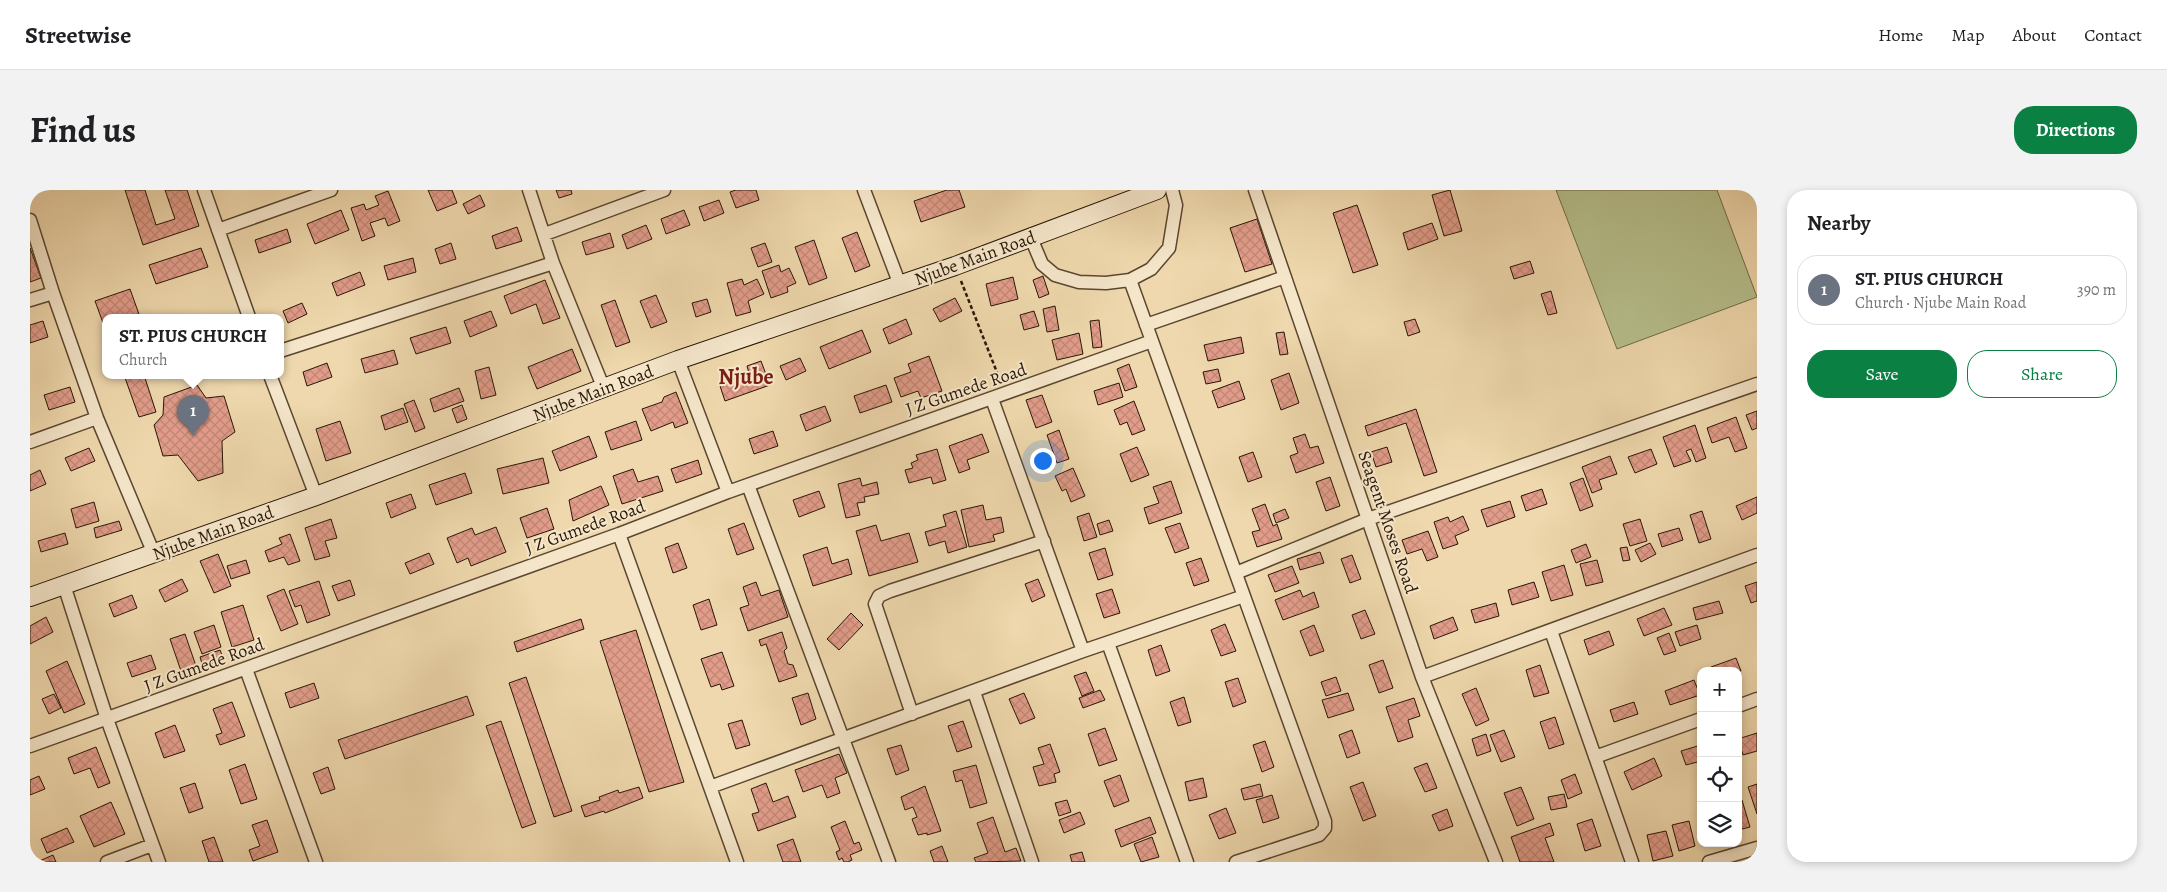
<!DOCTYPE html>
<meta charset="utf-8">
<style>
body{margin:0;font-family:Alegreya,serif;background:#f2f2f2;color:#202124}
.controls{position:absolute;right:15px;bottom:15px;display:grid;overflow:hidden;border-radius:10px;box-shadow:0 2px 8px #0003}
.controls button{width:45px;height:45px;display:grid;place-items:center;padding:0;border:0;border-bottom:1px solid #e0e0e0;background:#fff;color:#202124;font:25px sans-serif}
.you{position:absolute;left:1012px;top:270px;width:18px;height:18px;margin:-12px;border:4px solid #fff;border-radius:50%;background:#1a73e8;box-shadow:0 0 0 8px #1a73e833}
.badge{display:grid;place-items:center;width:32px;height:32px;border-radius:50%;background:#0b8043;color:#fff;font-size:16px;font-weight:700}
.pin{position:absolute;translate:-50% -41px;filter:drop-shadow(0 1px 2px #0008)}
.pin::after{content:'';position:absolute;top:26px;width:18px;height:15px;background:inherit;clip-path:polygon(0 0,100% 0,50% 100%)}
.popup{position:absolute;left:72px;top:124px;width:182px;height:65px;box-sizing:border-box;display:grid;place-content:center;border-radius:10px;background:#fff;filter:drop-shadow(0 1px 4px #0005);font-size:16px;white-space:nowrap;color:#757577}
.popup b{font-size:19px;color:#202124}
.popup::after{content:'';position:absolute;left:50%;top:100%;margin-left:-10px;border:10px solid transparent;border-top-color:#fff}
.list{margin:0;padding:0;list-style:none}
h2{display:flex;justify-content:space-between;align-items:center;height:65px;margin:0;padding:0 20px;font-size:21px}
h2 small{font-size:16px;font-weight:400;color:#757577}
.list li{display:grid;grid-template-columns:32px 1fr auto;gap:15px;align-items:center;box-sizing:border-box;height:70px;margin:0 10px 10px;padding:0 10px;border:1px solid #e0e0e0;border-radius:20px}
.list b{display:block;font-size:19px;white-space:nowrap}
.list p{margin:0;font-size:16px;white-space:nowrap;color:#757577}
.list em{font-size:16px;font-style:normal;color:#757577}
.actions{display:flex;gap:10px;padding:15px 20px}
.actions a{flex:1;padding:11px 0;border:1px solid #0b8043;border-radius:20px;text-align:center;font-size:18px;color:#0b8043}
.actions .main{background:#0b8043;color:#fff}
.icon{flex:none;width:28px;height:28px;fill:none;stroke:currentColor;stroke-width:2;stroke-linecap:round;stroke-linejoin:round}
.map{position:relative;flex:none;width:1727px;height:672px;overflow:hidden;border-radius:20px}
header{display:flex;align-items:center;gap:30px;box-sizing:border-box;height:70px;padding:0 25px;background:#fff;border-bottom:1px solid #e0e0e0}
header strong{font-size:24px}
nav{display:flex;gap:28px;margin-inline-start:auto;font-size:18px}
.intro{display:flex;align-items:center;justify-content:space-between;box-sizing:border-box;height:120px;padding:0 30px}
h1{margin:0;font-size:35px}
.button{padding:12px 22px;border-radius:20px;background:#0b8043;color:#fff;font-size:18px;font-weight:700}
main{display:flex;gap:30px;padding:0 30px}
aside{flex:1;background:#fff;border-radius:20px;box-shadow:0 2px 8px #0003}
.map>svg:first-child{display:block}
.pitch{fill:#b6bf8c;stroke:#706b49}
.building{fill:url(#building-cross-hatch);stroke:#291706}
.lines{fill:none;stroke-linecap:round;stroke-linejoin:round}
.street-casing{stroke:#5a4730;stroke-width:15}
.secondary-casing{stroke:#291706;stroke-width:20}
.path{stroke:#291706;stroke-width:2.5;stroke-dasharray:4 2.5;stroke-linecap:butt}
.street{stroke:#f5e6ca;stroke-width:12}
.secondary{stroke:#f5e6ca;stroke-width:18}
.labels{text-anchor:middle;stroke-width:4;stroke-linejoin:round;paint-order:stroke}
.street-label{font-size:18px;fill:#291706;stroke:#f5e6ca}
.district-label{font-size:22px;font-weight:bold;fill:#7a1f14;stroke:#f5e6ca}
</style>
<header>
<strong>Streetwise</strong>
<nav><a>Home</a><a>Map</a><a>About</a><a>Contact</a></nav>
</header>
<div class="intro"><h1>Find us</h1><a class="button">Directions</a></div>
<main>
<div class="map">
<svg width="1727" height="672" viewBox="0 0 1727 672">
<defs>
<pattern id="building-cross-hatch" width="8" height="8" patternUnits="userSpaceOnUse" patternTransform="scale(1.25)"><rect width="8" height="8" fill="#e29d8a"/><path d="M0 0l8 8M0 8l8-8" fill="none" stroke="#c28676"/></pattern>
</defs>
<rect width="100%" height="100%" fill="#efd8ad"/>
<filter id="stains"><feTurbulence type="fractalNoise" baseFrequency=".004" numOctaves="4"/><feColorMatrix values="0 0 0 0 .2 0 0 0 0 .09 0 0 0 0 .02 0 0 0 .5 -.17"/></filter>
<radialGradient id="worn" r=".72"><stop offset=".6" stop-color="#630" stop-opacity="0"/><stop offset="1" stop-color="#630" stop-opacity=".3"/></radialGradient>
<!-- pitch -->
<path class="pitch" d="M1526 0H1687L1727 107 1587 159Z"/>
<!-- building -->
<path class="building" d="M95 0H115L126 35 145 29 135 0H157L169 36 113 55Z
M398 0H422L427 13 407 21Z
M526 0H541L542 4 529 8Z
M706 0H726L729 10 706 18 700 2Z
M917 0H929L935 17 891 32 884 11Z
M1420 0 1432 41 1414 46 1402 5Z
M358 1 370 31 358 36 355 28 340 33 345 46 332 51 321 18 334 14 336 20 349 15 345 6Z
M450 5 455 16 438 24 433 14Z
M689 10 694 23 674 31 669 17Z
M1327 15 1348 75 1323 83 1303 23Z
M311 20 319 40 285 54 277 34Z
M654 20 660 35 636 44 631 29Z
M1227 29 1242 74 1215 82 1200 38Z
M1402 33 1408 49 1378 60 1373 43Z
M616 35 622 49 597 59 592 45Z
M487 37 492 51 466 59 462 46Z
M257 39 261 52 229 63 225 50Z
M827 42 840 76 825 82 812 48Z
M580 43 584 57 556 65 552 52Z
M784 50 797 88 779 95 765 57Z
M421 53 426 69 410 74 405 59Z
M735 53 742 72 728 77 721 58Z
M0 58 11 88 0 92Z
M171 58 178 77 126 94 119 75Z
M383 68 386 82 358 90 354 76Z
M1500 71 1504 83 1484 89 1480 77Z
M749 75 751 82 759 78 766 93 757 97 758 102 741 108 732 81Z
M330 82 335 95 307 106 302 93Z
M1013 86 1019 104 1009 108 1003 90Z
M983 87 988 109 961 116 956 94Z
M712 89 714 95 727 89 734 104 718 111 721 122 706 126 697 93Z
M515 90 530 128 513 134 506 114 481 124 474 106Z
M100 99 110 127H76V141L65 111Z
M1521 101 1527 123 1518 125 1511 104Z
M626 105 637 132 621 138 610 111Z
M925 108 932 121 910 132 903 119Z
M677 109 681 122 666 127 662 113Z
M585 110 600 152 586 157 571 115Z
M272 113 277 124 258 133 253 121Z
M1025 116 1029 140 1017 142 1013 119Z
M461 121 467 136 440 147 434 131Z
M1004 121 1009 136 994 140 990 125Z
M876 129 882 144 859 154 853 139Z
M1385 129 1390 142 1378 146 1374 132Z
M1069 130 1072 157 1063 158 1060 131Z
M13 131 18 147 0 153V135Z
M416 137 421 153 386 164 380 148Z
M832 140 841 162 799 179 790 157Z
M1254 142 1258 164 1250 165 1246 143Z
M1049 143 1053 164 1027 170 1022 150Z
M1211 147 1214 163 1178 171 1174 155Z
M542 159 551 181 507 199 498 177Z
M364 160 368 174 335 183 331 169Z
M899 166 912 201 891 208 888 201 871 207 864 188 881 182 878 174Z
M770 168 776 181 756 190 750 176Z
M731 171 740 195 695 211 689 193 719 183 717 176Z
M297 173 302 187 277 196 273 182Z
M1099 174 1107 197 1095 201 1087 179Z
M459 177 466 205 451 209 445 181Z
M1188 179 1191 191 1176 194 1173 182Z
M1259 183 1269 213 1251 220 1241 190Z
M94 185H114L126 222 109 227Z
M1209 191 1215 209 1188 218 1182 201Z
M1089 193 1093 207 1068 215 1064 201Z
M167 195 176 208 194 206 205 242 192 251 193 283 168 291 148 265 133 266 124 235 133 225 134 207Z
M856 195 862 212 830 223 824 206Z
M40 197 45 212 19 220 14 205Z
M429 198 434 211 404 222 400 209Z
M646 202 658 233 645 238 643 232 621 241 612 219 632 212 634 207Z
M1012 205 1022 232 1006 238 996 210Z
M384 210 395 238 385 242 374 214Z
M1104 211 1115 240 1102 245 1097 232 1090 235 1084 220Z
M432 215 437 229 427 233 422 219Z
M795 216 801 231 776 241 770 225Z
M373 218 378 232 355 240 351 226Z
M1386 219 1407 282 1394 286 1376 233 1338 246 1335 236Z
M1727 221V238L1722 240 1716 225Z
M1706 227 1717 258 1705 262 1699 247 1682 253 1677 238Z
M310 231 321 263 296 271 286 239Z
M606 231 612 250 581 260 575 242Z
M1665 235 1676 268 1666 272 1661 259 1656 261 1661 271 1644 277 1633 247Z
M1029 240 1039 269 1027 273 1017 245Z
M743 241 748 256 724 264 719 249Z
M952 244 959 262 937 270 940 279 929 283 919 256Z
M1275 244 1280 258 1288 256 1294 273 1266 283 1260 266 1268 263 1263 248Z
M559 246 567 267 530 281 522 261Z
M1107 257 1119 285 1101 292 1090 264Z
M1357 257 1362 272 1346 277 1341 262Z
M59 258 65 271 41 281 35 268Z
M907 259 916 290 903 294 901 287 879 293 875 280 883 278 881 273 888 270 886 265Z
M1621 259 1627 274 1605 283 1598 267Z
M1223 262 1232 287 1218 292 1209 267Z
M1580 266 1587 284 1569 290 1572 299 1562 303 1552 277Z
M513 268 519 293 473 304 467 279Z
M668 270 672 284 646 293 641 279Z
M1043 278 1055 306 1041 312 1036 299 1032 301 1025 286Z
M603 279 608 292 628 286 633 301 592 314 583 286Z
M10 280 16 294 0 301V285Z
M435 283 442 303 406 315 399 295Z
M1300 287 1310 316 1296 321 1286 292Z
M830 288 832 296 847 292 849 304 834 307 835 312 827 313 830 325 816 328 808 294Z
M1553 288 1563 316 1550 321 1540 293Z
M1141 291 1152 323 1119 334 1114 318 1129 313 1123 297Z
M571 296 579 315 543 331 539 310Z
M1512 299 1517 314 1496 321 1491 306Z
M789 301 795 317 769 327 763 310Z
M381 304 386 318 361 328 356 313Z
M1727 307V323L1712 330 1706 316Z
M1480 311 1485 327 1457 337 1451 320Z
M64 312 69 331 46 338 41 319Z
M1235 314 1243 336 1247 334 1252 349 1227 357 1222 342 1230 340 1222 319Z
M953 315 956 330 971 327 974 342 963 345 965 351 939 357 931 320Z
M517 318 524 339 497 348 490 328Z
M1255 319 1259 328 1246 333 1243 324Z
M926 321 937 357 918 363 915 351 899 356 895 342 916 336 913 325Z
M1672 321 1681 349 1669 353 1660 325Z
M1059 323 1067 347 1054 351 1047 327Z
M1433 326 1439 340 1425 346 1428 354 1413 359 1404 332 1418 327 1420 332Z
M301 329 307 348 295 351 300 366 285 370 275 338Z
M1610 329 1617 351 1600 356 1593 334Z
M1079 330 1083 341 1070 345 1067 334Z
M89 331 92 340 66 348 64 338Z
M714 333 724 359 707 365 698 339Z
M1150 333 1159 358 1145 363 1135 338Z
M846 335 851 351 879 343 888 372 839 386 826 341Z
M466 337 476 362 441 376 438 368 427 373 417 348 442 338 445 345Z
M1649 338 1653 350 1632 357 1628 344Z
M1398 341 1408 367 1397 371 1392 359 1377 364 1372 350Z
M35 343 38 354 11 362 8 351Z
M260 344 270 371 258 375 254 367 239 372 235 361 252 354 249 348Z
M648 353 657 378 643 383 635 358Z
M1620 353 1626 364 1611 372 1605 360Z
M1556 354 1561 367 1546 373 1541 360Z
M797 357 802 374 818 369 822 384 783 396 773 365Z
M1597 357 1600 370 1593 371 1590 358Z
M1075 358 1083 385 1068 390 1059 363Z
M1290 362 1294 373 1270 380 1267 369Z
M399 363 404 374 380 384 375 373Z
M188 364 201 396 184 403 170 371Z
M1322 365 1331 389 1320 393 1311 369Z
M1171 368 1179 391 1164 396 1156 373Z
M216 370 220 383 201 389 197 376Z
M1567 370 1573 392 1556 396 1550 374Z
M1534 375 1543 405 1521 411 1512 382Z
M1262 376 1269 393 1245 402 1238 385Z
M152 389 158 401 135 412 129 400Z
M1008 389 1015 406 1002 412 995 394Z
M320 390 325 405 308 411 302 396Z
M289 391 300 425 277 433 271 415 265 417 259 401Z
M726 392 731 406 749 400 758 427 718 441 710 418 719 415 713 397Z
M1504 392 1509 407 1482 415 1478 400Z
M1727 392V411L1721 413 1715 396Z
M254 399 268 434 251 441 237 406Z
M1082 399 1090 423 1074 428 1066 404Z
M1270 400 1273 407 1284 402 1289 417 1253 430 1245 410Z
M102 405 107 418 84 427 79 414Z
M679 409 687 435 671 440 663 415Z
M1689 411 1693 423 1666 430 1663 418Z
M1466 413 1469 426 1445 433 1441 420Z
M213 415 224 450 202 457 191 422Z
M1634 418 1642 435 1614 446 1607 429Z
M1335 420 1345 444 1331 449 1322 425Z
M821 423 833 435 809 460 797 449Z
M16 427 23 442 0 454V436Z
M1423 427 1428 440 1404 449 1400 436Z
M551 429 554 439 487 462 484 452Z
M1195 434 1206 461 1191 466 1181 440Z
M184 435 191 457 172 464 164 442Z
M1284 435 1294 461 1280 466 1270 441Z
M1667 435 1671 449 1650 456 1645 442Z
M606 440 654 592 619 602 570 451Z
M1579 441 1584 455 1559 465 1554 450Z
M752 442 757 458 754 461 758 474 763 475 767 486 749 492 736 454 731 456 729 450Z
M1639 443 1646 461 1634 465 1627 448Z
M155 444 166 476 151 481 140 449Z
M1131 455 1140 481 1126 486 1118 460Z
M190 460 194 470 173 477 170 467Z
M692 462 704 496 692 500 690 494 681 497 671 469Z
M121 465 126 479 102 487 97 473Z
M1706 468 1711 481H1683L1681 477Z
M1353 470 1363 498 1349 503 1339 475Z
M37 471 55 514 34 523 16 481Z
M1510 475 1519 503 1504 507 1496 480Z
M1056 482 1064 501 1052 506 1044 486Z
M496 487 542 621 524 627 479 493Z
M1306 487 1311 501 1296 506 1291 492Z
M1208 488 1216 512 1203 517 1195 492Z
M1664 490 1670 505 1640 515 1635 501Z
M284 493 289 508 260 518 255 503Z
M1446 498 1459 530 1446 536 1432 504Z
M1070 500 1075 510 1053 518 1049 508Z
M778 503 786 529 771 535 762 508Z
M994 503 1005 528 990 534 979 509Z
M1318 503 1324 520 1298 528 1292 510Z
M24 504 31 518 19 524 12 509Z
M437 506 444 525 315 569 308 550Z
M1154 507 1161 532 1148 536 1140 512Z
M1384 508 1390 526 1378 530 1383 547 1368 552 1356 517Z
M202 512 215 546 190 555 186 545 192 543 183 519Z
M1604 512 1608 524 1584 532 1580 520Z
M1525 527 1534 554 1519 559 1510 532Z
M712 530 720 555 706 559 698 534Z
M471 531 506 633 492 638 456 536Z
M933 531 942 557 927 562 918 536Z
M145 535 155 561 134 568 125 543Z
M1075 538 1087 570 1069 576 1058 544Z
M1322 540 1330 563 1317 568 1309 545Z
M1474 540 1485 567 1471 572 1460 545Z
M1727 543V561L1713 565 1708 549Z
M1456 544 1461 561 1447 566 1442 549Z
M1235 551 1244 577 1232 582 1223 555Z
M1020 554 1030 582 1024 584 1026 592 1009 596 1003 577 1014 574 1008 558Z
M871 555 879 580 866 585 857 559Z
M1671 555V571L1656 575 1651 561Z
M66 557 80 593 68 598 60 578 44 584 38 568Z
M809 564 817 583 805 588 810 603 797 608 792 595 773 602 765 580Z
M1624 568 1632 586 1602 600 1594 582Z
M1397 573 1407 598 1395 602 1384 578Z
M215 574 227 609 211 614 199 580Z
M946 575 957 613 940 618 932 590 926 592 923 581Z
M298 577 305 599 291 604 283 583Z
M1545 584 1552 603 1538 609 1531 590Z
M1090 585 1099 611 1084 617 1074 591Z
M9 586 15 599 0 605V590Z
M1173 588 1177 607 1159 611 1155 592Z
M1333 592 1346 626 1333 631 1320 597Z
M165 593 173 618 159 623 150 598Z
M736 593 743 612 758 606 766 627 728 641 722 624 729 622 721 599Z
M1230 594 1233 606 1214 610 1211 599Z
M1727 594V624L1718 597Z
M895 596 911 641 897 645V643L888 645 882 629 887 627 883 617 875 620 871 607Z
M609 597 613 608 575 623 574 621 555 627 551 616 570 610 569 607 588 600 589 603Z
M1491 597 1504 629 1487 636 1474 603Z
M1534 604 1537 617 1521 620 1518 607Z
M1242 605 1249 628 1233 633 1226 610Z
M1037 610 1041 622 1029 626 1025 613Z
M1712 610 1720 637 1708 640V611Z
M81 612 95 644 64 657 50 626Z
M1196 618 1206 643 1189 649 1179 625Z
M1417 619 1423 636 1409 641 1402 625Z
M1050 622 1055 634 1034 643 1029 630Z
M963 627 975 662 986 658 991 671 946 672 944 668 958 663 947 633Z
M1120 627 1126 643 1091 657 1085 640Z
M1562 629 1571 656 1555 661 1547 634Z
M237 630 248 662 223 671 219 660 230 656 222 635Z
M815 631 824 654 829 652 832 660 820 665 822 670 818 672H814L812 668 809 670 806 662 810 660 801 637Z
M1659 631 1665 656 1649 661 1642 635Z
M1520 633 1524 645 1515 648 1524 672H1490L1481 647Z
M37 638 44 652 17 663 11 649Z
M1636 641 1643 666 1623 671 1617 645Z
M184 647 193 672H179L172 651Z
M1122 647 1129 667 1111 672 1104 654Z
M763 649 771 672H753L747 655Z
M912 656 918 672H904L900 661Z
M1052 662 1055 672H1042L1040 665Z
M23 665 26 672H7Z"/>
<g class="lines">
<defs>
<path id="street" d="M174 0 219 127
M499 0 523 73 574 199
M834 0 870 95
M1225 0 1392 487 1466 672
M0 30 23 103 67 228 124 364
M188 40 301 0
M515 44 634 0
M1001 48 1012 74 1025 85 1049 92 1076 93 1100 90 1121 79 1139 58 1146 15 1142 0
M1100 90 1295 631V638L1289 645 1206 672
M0 110 23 103
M1116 135 1255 87
M250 161 523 73
M648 170 698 302
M240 185 286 306
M962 209 1053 461
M0 252 67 228
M718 295 859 672
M589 344 707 672
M1206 383 1338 329 1727 194
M34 395 77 529 129 672
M1521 441 1602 672
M1078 453 1157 672
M216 479 286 672
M1392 487 1727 365
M944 502 1002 672
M1708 516 1727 509
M882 524 845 414 849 406 860 401 1014 351
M0 556 589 344 698 302 1122 151
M1565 567 1671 529
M680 597 1053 461 1214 406
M77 672 122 655
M1679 672 1727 658"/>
<path id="secondary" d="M0 407 286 306 648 170 925 76 1127 0"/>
</defs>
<!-- street casing -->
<use href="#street" class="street-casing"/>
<!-- secondary casing -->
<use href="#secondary" class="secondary-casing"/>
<!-- path -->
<path class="path" d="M931 91 970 190"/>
<!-- street -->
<use href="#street" class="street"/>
<!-- secondary -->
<use href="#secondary" class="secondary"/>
</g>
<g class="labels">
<!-- street labels -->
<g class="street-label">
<text transform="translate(945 68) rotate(-20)" y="6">Njube Main Road</text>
<text transform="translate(936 199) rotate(-19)" y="6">J Z Gumede Road</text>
<text transform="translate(563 203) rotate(-21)" y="6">Njube Main Road</text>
<text transform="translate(1358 332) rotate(71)" y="6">Seagent Moses Road</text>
<text transform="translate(555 337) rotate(-20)" y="6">J Z Gumede Road</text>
<text transform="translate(183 343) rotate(-20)" y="6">Njube Main Road</text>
<text transform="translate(174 475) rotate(-20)" y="6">J Z Gumede Road</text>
</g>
<!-- district labels -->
<g class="district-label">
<text x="716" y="194">Njube</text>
</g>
</g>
<rect width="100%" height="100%" filter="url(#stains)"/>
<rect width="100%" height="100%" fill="url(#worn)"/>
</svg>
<div class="controls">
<button>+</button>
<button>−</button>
<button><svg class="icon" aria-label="locate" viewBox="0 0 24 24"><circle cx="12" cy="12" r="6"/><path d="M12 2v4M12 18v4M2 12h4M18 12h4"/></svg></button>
<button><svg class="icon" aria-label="layers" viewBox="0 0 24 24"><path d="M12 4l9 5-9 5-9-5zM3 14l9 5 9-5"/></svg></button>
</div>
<div class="you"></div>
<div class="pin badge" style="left:163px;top:246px;background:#6b7280">1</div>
<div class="popup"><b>ST. PIUS CHURCH</b>Church</div>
</div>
<aside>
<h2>Nearby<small></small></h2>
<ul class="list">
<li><span class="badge" style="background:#6b7280">1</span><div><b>ST. PIUS CHURCH</b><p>Church · Njube Main Road</p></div><em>390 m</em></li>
</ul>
<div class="actions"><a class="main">Save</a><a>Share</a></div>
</aside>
</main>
